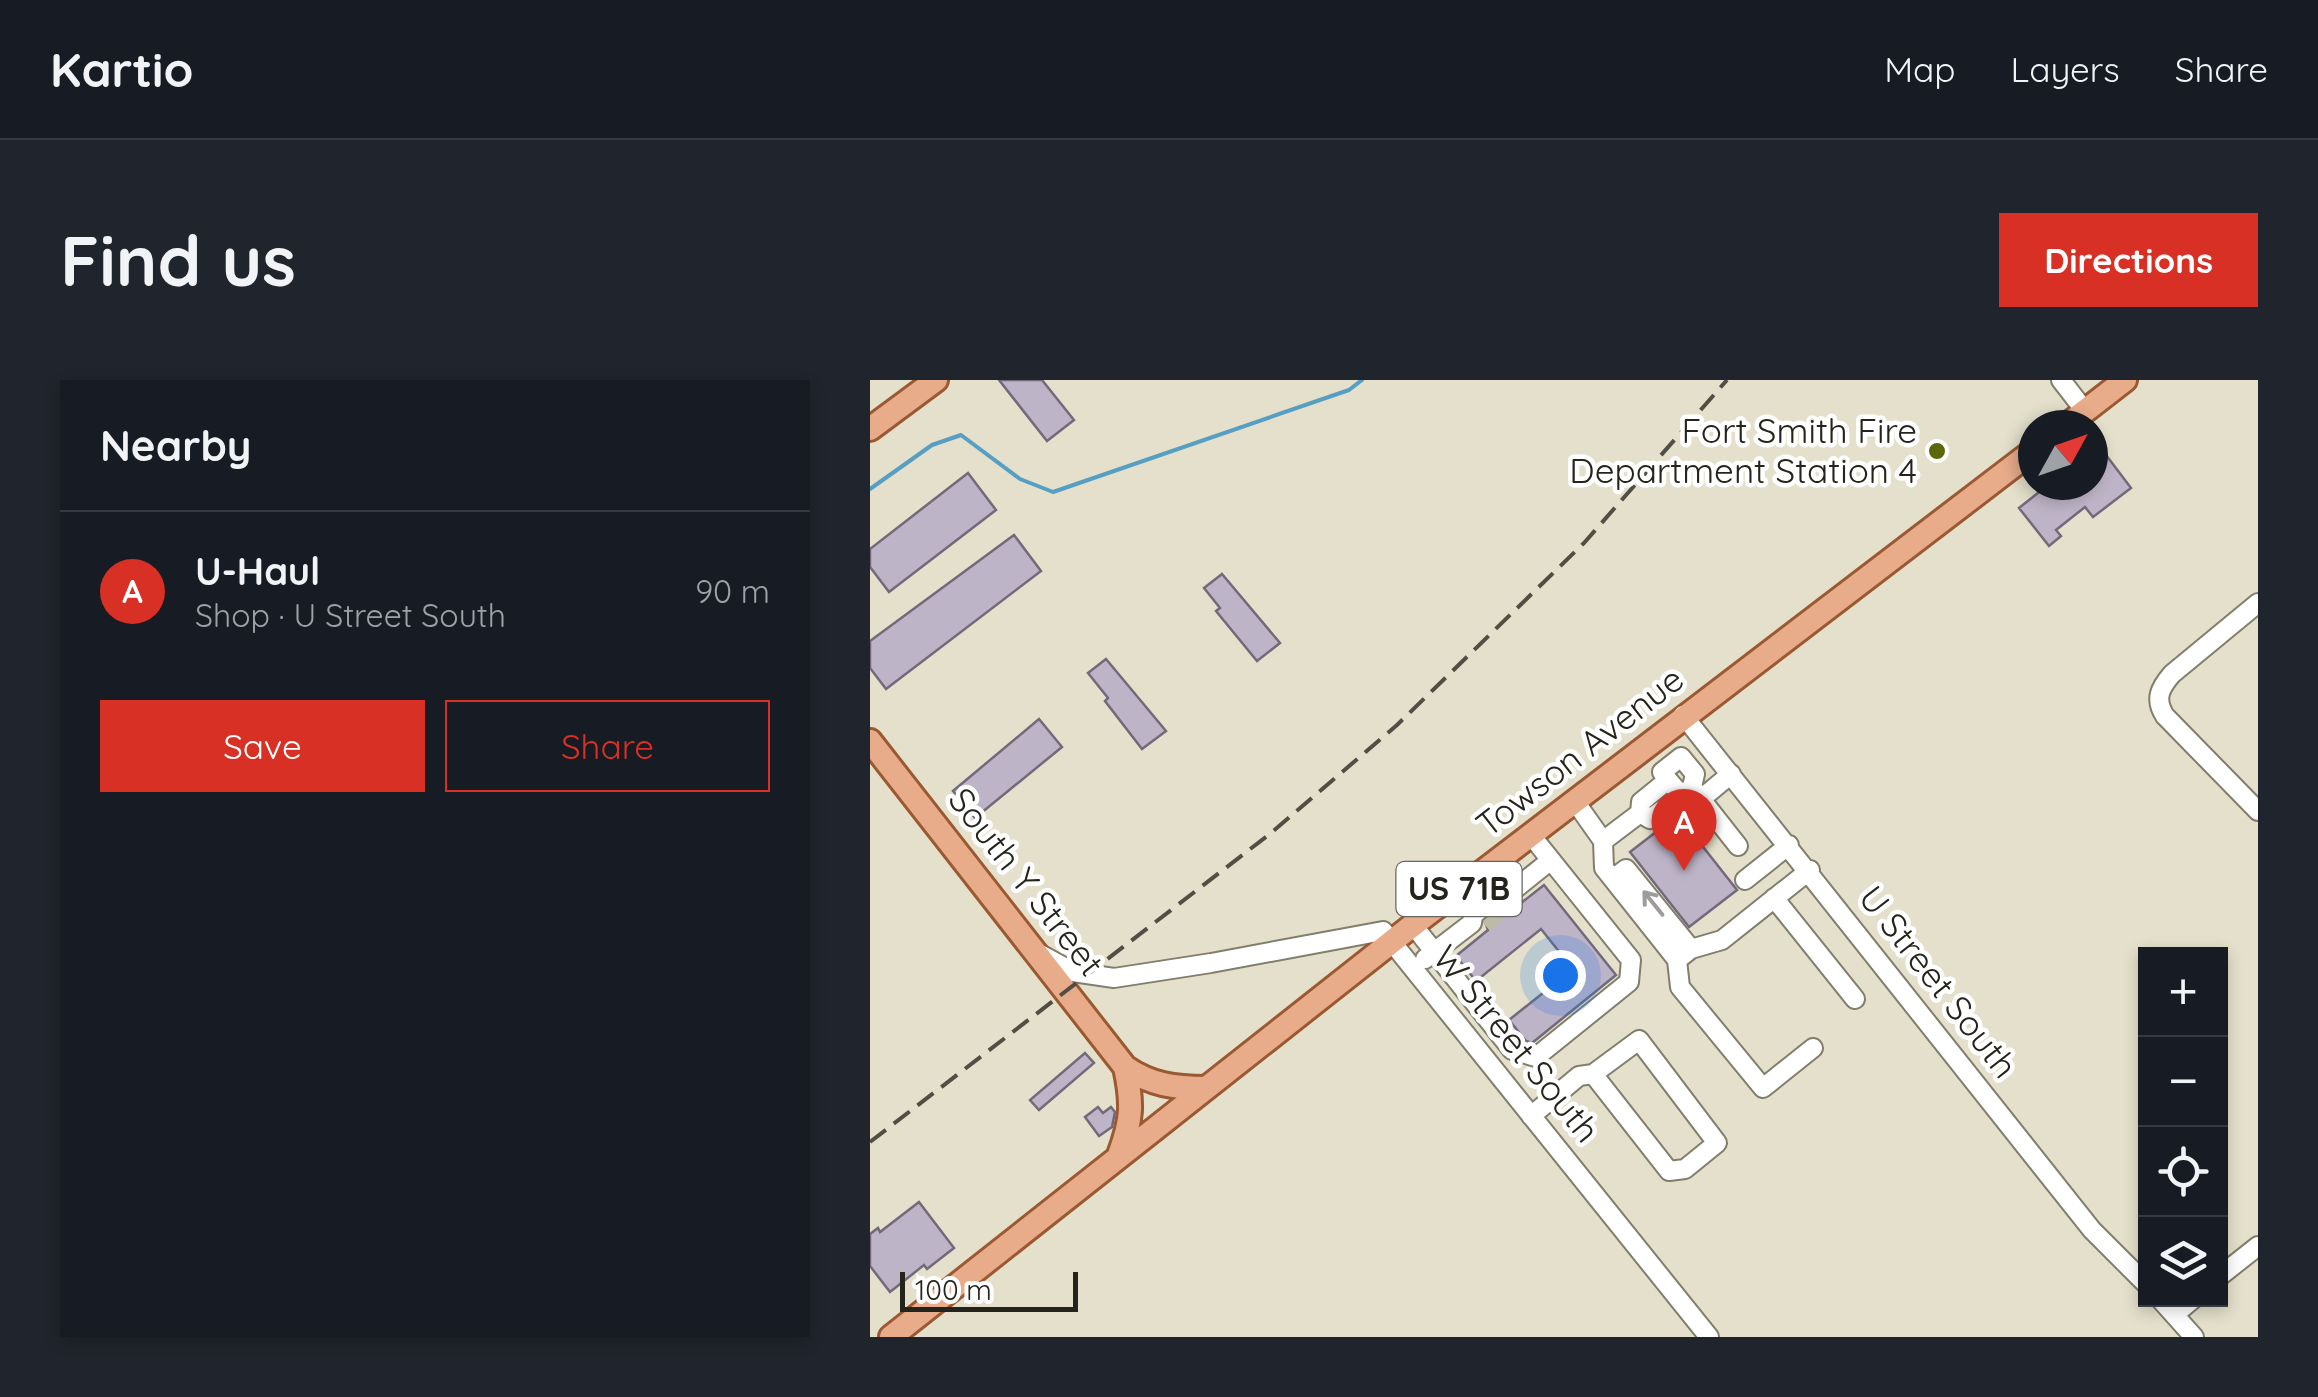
<!DOCTYPE html>
<meta charset="utf-8">
<style>
body{margin:0;font-family:Quicksand,sans-serif;background:#20242c;color:#f1f3f6}
.controls{position:absolute;right:30px;bottom:30px;display:grid;overflow:hidden;border-radius:0px;box-shadow:0 5px 15px #0003}
.controls button{width:90px;height:90px;display:grid;place-items:center;padding:0;border:0;border-bottom:2px solid #363941;background:#171b24;color:#f1f3f6;font:50px sans-serif}
.compass{position:absolute;left:1148px;top:30px;width:90px;height:90px;border-radius:50%;background:#171b24;box-shadow:0 5px 15px #0003;rotate:50deg}
.scale{position:absolute;left:30px;bottom:25px;width:178px;box-sizing:border-box;padding-left:10px;border:5px solid #25241c;border-top:0;font-size:28px;line-height:35px;white-space:nowrap;color:#25241c;-webkit-text-stroke:8px #fff;paint-order:stroke}
.you{position:absolute;left:690px;top:595px;width:35px;height:35px;margin:-25px;border:8px solid #fff;border-radius:50%;background:#1a73e8;box-shadow:0 0 0 15px #1a73e833}
.badge{display:grid;place-items:center;width:65px;height:65px;border-radius:50%;background:#d93025;color:#fff;font-size:32px;font-weight:700}
.pin{position:absolute;translate:-50% -82px;filter:drop-shadow(0 2px 5px #0008)}
.pin::after{content:'';position:absolute;top:52px;width:35px;height:30px;background:inherit;clip-path:polygon(0 0,100% 0,50% 100%)}
.list{margin:0;padding:0;list-style:none}
h2{display:flex;justify-content:space-between;align-items:center;height:130px;margin:0;padding:0 40px;font-size:42px}
h2 small{font-size:32px;font-weight:400;color:#9ea1a6}
.list li{display:grid;grid-template-columns:65px 1fr auto;gap:30px;align-items:center;box-sizing:border-box;height:160px;padding:0 40px;border-top:2px solid #363941}
.list b{display:block;font-size:38px;white-space:nowrap}
.list p{margin:0;font-size:32px;white-space:nowrap;color:#9ea1a6}
.list em{font-size:32px;font-style:normal;color:#9ea1a6}
.actions{display:flex;gap:20px;padding:30px 40px}
.actions a{flex:1;padding:22px 0;border:2px solid #d93025;border-radius:0px;text-align:center;font-size:35px;color:#d93025}
.actions .main{background:#d93025;color:#fff}
.icon{flex:none;width:55px;height:55px;fill:none;stroke:currentColor;stroke-width:2;stroke-linecap:round;stroke-linejoin:round}
.map{position:relative;flex:none;width:1388px;height:957px;overflow:hidden;border-radius:0px}
header{display:flex;align-items:center;gap:60px;box-sizing:border-box;height:140px;padding:0 50px;background:#171b24;border-bottom:2px solid #363941}
header strong{font-size:48px}
nav{display:flex;gap:55px;margin-inline-start:auto;font-size:35px}
.intro{display:flex;align-items:center;justify-content:space-between;box-sizing:border-box;height:240px;padding:0 60px}
h1{margin:0;font-size:70px}
.button{padding:25px 45px;border-radius:0px;background:#d93025;color:#fff;font-size:35px;font-weight:700}
main{display:flex;gap:60px;padding:0 60px}
aside{flex:1;background:#171b24;border-radius:0px;box-shadow:0 5px 15px #0003}
.map>svg:first-child{display:block}
.lines{fill:none;stroke-linecap:round;stroke-linejoin:round}
.stream{stroke:#579ec3;stroke-width:4}
.building{fill:#beb4c7;stroke:#726a7b;stroke-width:2.5}
.minor-tunnel{stroke:#bebaa8;stroke-width:18;stroke-dasharray:18 9;stroke-linecap:butt}
.minor-casing{stroke:#817e6b;stroke-width:22}
.major-casing{stroke:#9a5931;stroke-width:28}
.minor{stroke:#fff;stroke-width:18}
.major{stroke:#e8ac8b;stroke-width:22}
.rail{stroke:#514f44;stroke-width:4;stroke-dasharray:20 10;stroke-linecap:butt}
.oneway{stroke:#9d9c99}
.poi-dot{fill:#5c670c;stroke:#fff;stroke-width:4}
.labels{text-anchor:middle;stroke-width:9;stroke-linejoin:round;paint-order:stroke}
.shield{fill:#fff;stroke:#666660;stroke-width:2.5}
.shield-label{font-size:32px;font-weight:bold;fill:#25241c}
.poi-label{font-size:35px;fill:#25241c;stroke:#fff;text-anchor:end}
.street-label{font-size:35px;fill:#25241c;stroke:#fff}
</style>
<header>
<strong>Kartio</strong>
<nav><a>Map</a><a>Layers</a><a>Share</a></nav>
</header>
<div class="intro"><h1>Find us</h1><a class="button">Directions</a></div>
<main>
<aside>
<h2>Nearby<small></small></h2>
<ul class="list">
<li><span class="badge">A</span><div><b>U-Haul</b><p>Shop · U Street South</p></div><em>90 m</em></li>
</ul>
<div class="actions"><a class="main">Save</a><a>Share</a></div>
</aside>
<div class="map">
<svg width="1388" height="957" viewBox="0 0 1388 957">
<rect width="100%" height="100%" fill="#e4e0cb"/>
<g class="lines">
<!-- stream -->
<path class="stream" d="M0 109 62 65 91 55 150 99 183 112 479 10 492 0"/>
</g>
<!-- building -->
<path class="building" d="M129 0H172L204 40 177 61Z
M1236 75 1261 108 1223 137 1215 127 1186 150 1191 156 1179 166 1149 128 1178 105H1223V85Z
M98 93 126 130 19 212 0 187V169Z
M144 155 171 191 16 309 0 288V261Z
M352 194 410 263 387 281 346 231 350 228 334 208Z
M236 279 296 351 272 369 235 321 238 318 218 293Z
M169 339 192 367 105 438 83 411Z
M808 435 867 510 819 547 760 472Z
M674 505 746 595 662 663 656 661 639 640 703 589 671 549 606 601 586 576 618 550 615 542 634 526 641 531Z
M215 673 224 683 169 730 160 720Z
M228 727 233 733 241 727 245 732 242 747 229 756 215 737Z
M49 822 84 868 57 889 54 885 20 912 0 886V854L8 848 10 852Z"/>
<g class="lines">
<!-- minor-tunnel -->
<path class="minor-tunnel" d="M614 544 636 525"/>
<defs>
<path id="minor" d="M1191 0 1215 31
M1388 223 1302 294C1290 308 1284 319 1295 336L1388 431
M813 335 1222 850 1276 904
M798 400 792 392 811 377 825 394 822 407
M831 419 868 466
M704 420 733 461 734 488 807 580 810 607 893 708 943 668
M800 424 822 407 831 419 861 394
M770 433 780 439 792 430
M733 461 770 433 771 422 798 400 811 415
M743 499 756 489 821 569
M875 500 919 465
M904 518 985 619
M543 545 642 670 666 677 759 602 761 580 660 454
M170 574 203 592 244 598 341 583 513 551 839 957
M555 579 602 543 603 535 630 513H640L681 480
M807 580 821 569 852 560 940 490
M661 736 709 696 723 694 799 791 815 789 847 763 769 660 723 694
M1350 896 1388 866
M1290 919 1324 957
M1305 934 1323 919"/>
<path id="major" d="M1197 45 1255 0
M0 49 66 0
M0 361 255 687C281 705 305 708 336 708
M249 775C262 740 263 724 255 687
M21 957 543 545 1163 71"/>
</defs>
<!-- minor casing -->
<use href="#minor" class="minor-casing"/>
<!-- major casing -->
<use href="#major" class="major-casing"/>
<!-- minor -->
<use href="#minor" class="minor"/>
<!-- major -->
<use href="#major" class="major"/>
<!-- rail -->
<path class="rail" d="M0 762 401 453 527 345 714 163 857 0"/>
</g>
<!-- one-way arrows -->
<defs><path id="oneway-shaft" d="M-6 0H5M1.5-3L5.5 0L1.5 3" fill="none" stroke-width="1.6" stroke-linecap="round" stroke-linejoin="round" transform="scale(2.5)"/></defs>
<use class="oneway" href="#oneway-shaft" transform="translate(783 523) rotate(-129)"/>
<!-- markers -->
<circle class="poi-dot" cx="1067" cy="71" r="10"/>
<g class="labels">
<!-- shield labels -->
<rect class="shield" x="526.5" y="482" width="125" height="54" rx="8"/>
<g class="shield-label">
<text x="589" y="520">US 71B</text>
</g>
<!-- poi labels -->
<g class="poi-label">
<text x="1047" y="63">Fort Smith Fire<tspan x="1047" dy="40">Department Station 4</tspan></text>
</g>
<!-- street labels -->
<g class="street-label">
<text transform="translate(710 372) rotate(-38)" y="12">Towson Avenue</text>
<text transform="translate(156 502) rotate(52)" y="12">South Y Street</text>
<text transform="translate(1068 602) rotate(52)" y="12">U Street South</text>
<text transform="translate(646 664) rotate(51)" y="12">W Street South</text>
</g>
</g>
</svg>
<div class="controls">
<button>+</button>
<button>−</button>
<button><svg class="icon" aria-label="locate" viewBox="0 0 24 24"><circle cx="12" cy="12" r="6"/><path d="M12 2v4M12 18v4M2 12h4M18 12h4"/></svg></button>
<button><svg class="icon" aria-label="layers" viewBox="0 0 24 24"><path d="M12 4l9 5-9 5-9-5zM3 14l9 5 9-5"/></svg></button>
</div>
<svg class="compass" viewBox="-18 -18 36 36"><path d="M0-13l5 13h-10z" fill="#e53935"/><path d="M0 13l5-13h-10z" fill="#9ea1a6"/></svg>
<div class="scale">100 m</div>
<div class="you"></div>
<div class="pin badge" style="left:814px;top:491px">A</div>
</div>
</main>
